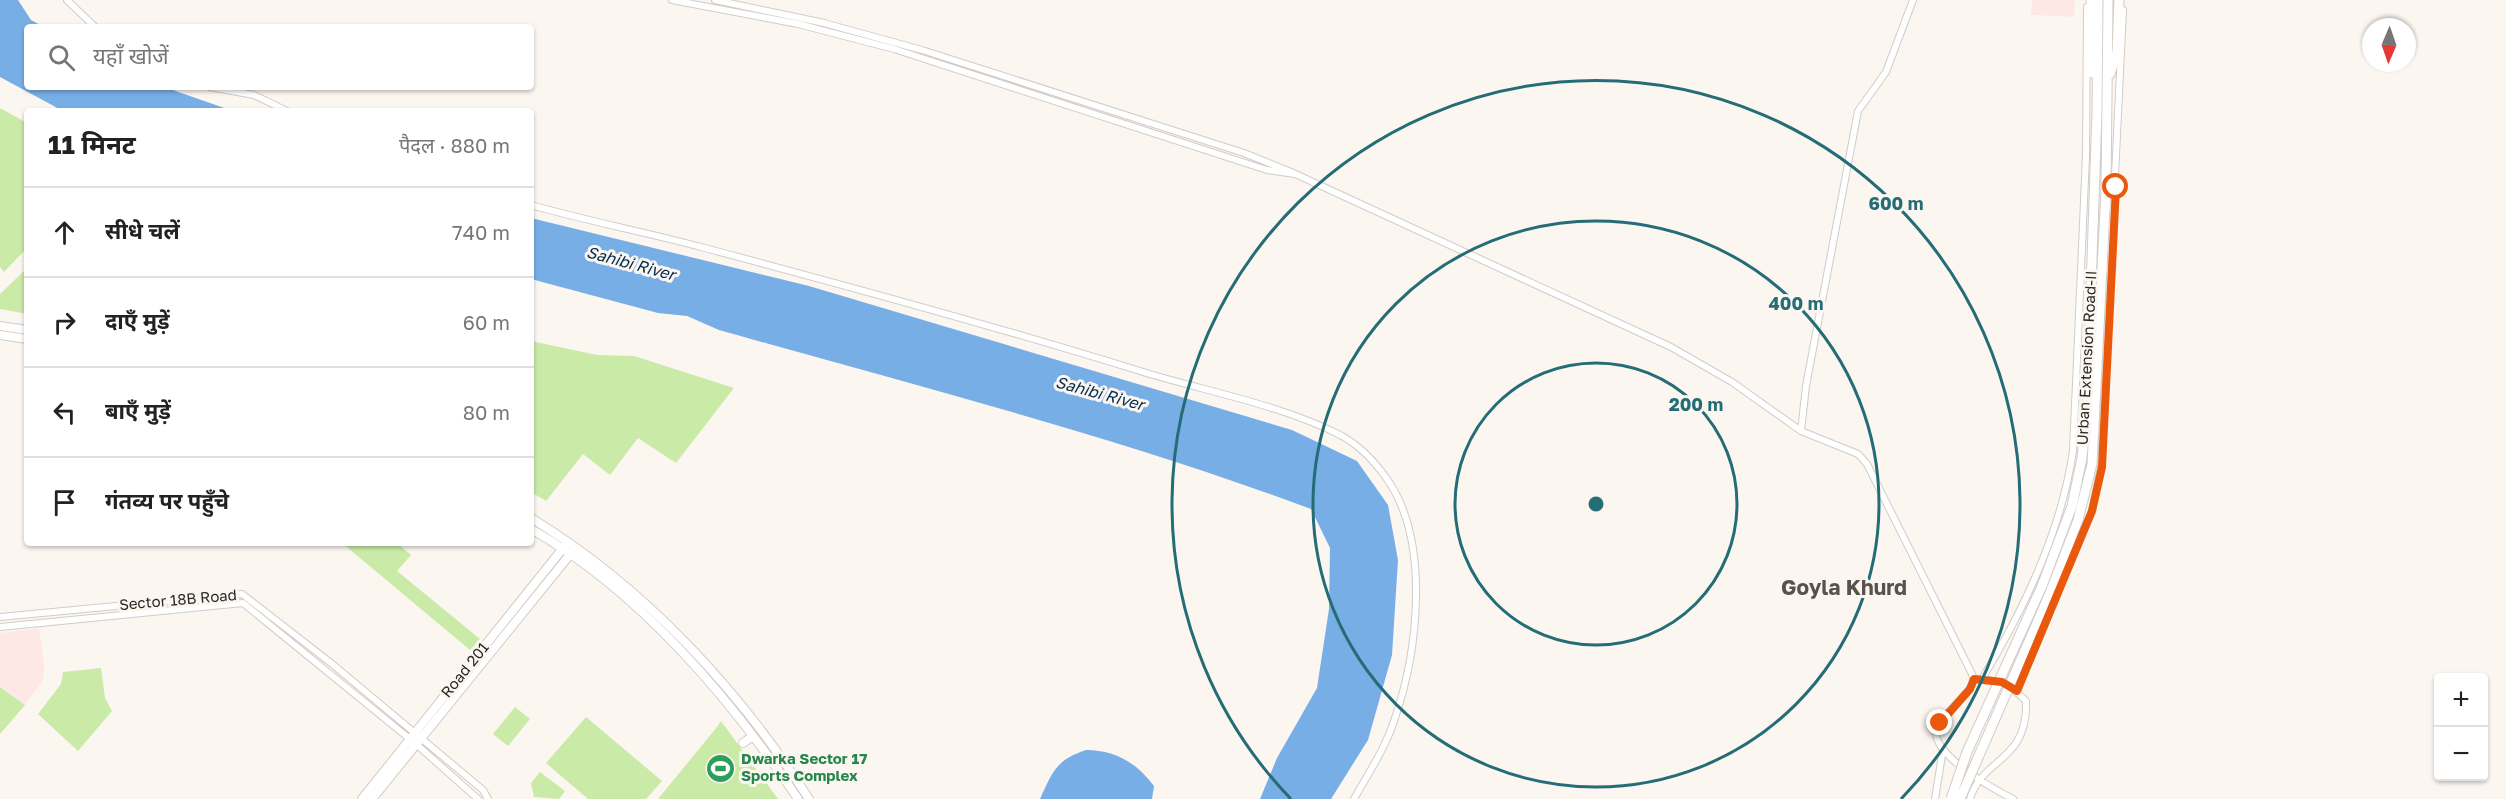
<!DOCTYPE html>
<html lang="hi">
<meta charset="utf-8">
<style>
body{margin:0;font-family:"Golos Text","Noto Sans Devanagari",sans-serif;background:#f2f2f2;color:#222}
.controls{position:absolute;right:18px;bottom:18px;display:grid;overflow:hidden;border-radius:6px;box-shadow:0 2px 4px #0004}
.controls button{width:54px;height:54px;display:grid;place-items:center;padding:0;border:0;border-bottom:2px solid #e0e0e0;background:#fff;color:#222;font:30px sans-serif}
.compass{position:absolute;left:2362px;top:18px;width:54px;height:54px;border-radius:50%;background:#fff;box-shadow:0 2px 4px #0004;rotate:182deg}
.stop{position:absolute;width:18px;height:18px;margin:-14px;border:4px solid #ea580c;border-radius:50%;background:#fff}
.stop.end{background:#ea580c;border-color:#fff;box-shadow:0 2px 6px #0008}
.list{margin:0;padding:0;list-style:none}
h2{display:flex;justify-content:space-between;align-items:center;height:78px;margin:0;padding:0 24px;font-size:26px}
h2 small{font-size:20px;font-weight:400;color:#767676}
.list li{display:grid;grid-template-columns:39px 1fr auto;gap:18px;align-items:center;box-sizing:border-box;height:90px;padding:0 24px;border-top:2px solid #e0e0e0}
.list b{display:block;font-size:22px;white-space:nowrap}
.list em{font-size:20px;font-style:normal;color:#767676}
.icon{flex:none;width:33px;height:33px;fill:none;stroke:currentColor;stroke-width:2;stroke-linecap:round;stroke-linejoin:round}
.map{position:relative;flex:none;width:2506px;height:799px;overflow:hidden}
.search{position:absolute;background:#fff;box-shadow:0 2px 4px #0004;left:24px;top:24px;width:510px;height:66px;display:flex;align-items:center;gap:15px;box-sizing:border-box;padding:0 21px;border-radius:6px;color:#767676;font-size:22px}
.panel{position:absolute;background:#fff;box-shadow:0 2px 4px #0004;left:24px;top:108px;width:510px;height:438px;border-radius:6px}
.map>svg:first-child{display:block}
.education{fill:#fde8e5}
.green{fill:#caeaa7}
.water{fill:#78aee6}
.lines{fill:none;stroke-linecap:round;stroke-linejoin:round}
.minor-casing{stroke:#d1ccc7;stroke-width:8}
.major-casing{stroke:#d1ccc7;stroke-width:10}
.highway-casing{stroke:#d1ccc7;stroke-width:11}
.minor{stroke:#fff;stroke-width:6}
.major{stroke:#fff;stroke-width:8}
.highway{stroke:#fff;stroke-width:9}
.highway-bridge-casing{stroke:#d1ccc7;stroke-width:11;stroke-linecap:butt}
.highway-bridge{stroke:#fff;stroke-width:9}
.route{stroke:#ea580c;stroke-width:8}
.ring{fill:none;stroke:#246d77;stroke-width:3}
.labels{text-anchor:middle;stroke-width:6;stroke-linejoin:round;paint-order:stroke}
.street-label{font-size:15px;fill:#2a2826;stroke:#fcf6f1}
.leisure-label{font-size:15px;font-weight:bold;fill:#27864d;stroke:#fcf6f1;text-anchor:start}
.water-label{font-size:16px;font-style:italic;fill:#032c4f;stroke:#fcf6f1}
.district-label{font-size:21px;font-weight:bold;fill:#57524e;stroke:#fcf6f1}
.centre{fill:#246d77;stroke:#fcf6f1;stroke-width:3}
.ring-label{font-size:18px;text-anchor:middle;font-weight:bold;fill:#246d77;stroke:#fcf6f1;stroke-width:6;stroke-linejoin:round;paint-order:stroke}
</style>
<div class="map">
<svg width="2506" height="799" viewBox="0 0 2506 799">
<rect width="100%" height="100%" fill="#fcf6f1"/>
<!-- education -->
<path class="education" d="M2032 0H2075L2074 17 2031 15Z
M39 628 44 664 43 680 25 705 0 686V633Z"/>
<!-- green -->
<path class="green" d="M0 108 27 123V248L4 272 0 267Z
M27 268V314L0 309V294Z
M531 341 597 355 634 356 734 388 676 463 638 438 610 475 583 454 546 501 531 492Z
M342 543H397L411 555 397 571 480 639 470 650Z
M101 668 105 698 112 711 78 751 38 714 61 684 63 672Z
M0 687 25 705 0 734Z
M515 707 530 719 508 746 493 734Z
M586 717 662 781 646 799H588L546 763Z
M721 721 778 799H658L717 727Z
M540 772 565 791 559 799 534 797 531 783Z"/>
<!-- water -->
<path class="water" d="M0 0H18L31 20 44 27H27V87H164L233 111H63L0 77Z
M531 218 809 286 1292 430 1357 461 1388 505 1398 560 1392 655 1368 740 1331 799H1260L1277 758 1317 688 1329 609 1330 548 1311 509C1118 437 917 386 719 330L687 316 658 313 531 279Z
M1086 750C1115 750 1137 763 1154 786L1152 799H1040C1053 771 1056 760 1086 750Z"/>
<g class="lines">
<defs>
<path id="minor" d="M67 0 95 27
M672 0 798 24 894 49 1267 170 1295 174
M715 0 824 23 922 50 1244 153 1291 172 1671 347 1732 382 1801 431 1858 454 1867 464 1973 676C1974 688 1965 694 1957 703 1950 711 1936 722 1936 733 1937 758 1994 789 2013 799
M210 87 254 95 287 111
M531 205C587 221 645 232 701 247 848 286 995 326 1140 371 1204 391 1283 405 1342 436 1360 446 1375 462 1387 479 1431 542 1418 652 1394 721 1385 749 1368 774 1354 799
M1801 431 1806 386 1858 111 1886 72 1913 0
M0 617 242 594 331 663 483 790 488 799
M0 627 243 603 416 744 478 799
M1982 679C2024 609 2061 532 2073 451L2086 156 2087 7
M2017 691 2092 511 2101 467 2123 10
M1935 799 1943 749
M1970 799C1982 757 2028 763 2026 701 2011 685 1995 679 1974 679"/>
<path id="major" d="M0 326 27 330
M0 335 27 339
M531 518C644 587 738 688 809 799
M531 529C638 590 730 697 798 799
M743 743 753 736
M362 799 564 547
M372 799 572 552"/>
<path id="highway" d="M2091 0 2092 73
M2110 74 2117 52 2119 0
M2042 586 2072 506 2082 458 2087 406 2097 112 2098 0
M2050 593 2078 520 2092 464 2106 190 2108 0"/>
</defs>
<!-- minor casing -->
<use href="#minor" class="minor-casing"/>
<!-- major casing -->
<use href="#major" class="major-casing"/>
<!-- highway casing -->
<use href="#highway" class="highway-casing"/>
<!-- minor -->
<use href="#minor" class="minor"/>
<!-- major -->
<use href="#major" class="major"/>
<!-- highway -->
<use href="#highway" class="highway"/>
<defs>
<path id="highway-bridge" d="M1951 799 1967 752 2042 586
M1960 799 2050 593"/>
</defs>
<!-- highway-bridge casing -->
<use href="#highway-bridge" class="highway-bridge-casing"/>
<!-- highway-bridge -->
<use href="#highway-bridge" class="highway-bridge"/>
</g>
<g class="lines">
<!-- route -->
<path class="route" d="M1940 723 1970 689 1974 679 2002 682 2017 691 2092 511 2102 467 2116 187"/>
</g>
<!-- distance rings -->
<g class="ring">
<circle cx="1596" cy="504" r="141"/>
<circle cx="1596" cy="504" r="283"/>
<path d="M1291 799A424 424 0 1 1 1901 799"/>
</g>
<!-- icons -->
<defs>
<symbol id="stadium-disc" viewBox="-11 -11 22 22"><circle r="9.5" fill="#2e9e5b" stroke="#fcf6f1"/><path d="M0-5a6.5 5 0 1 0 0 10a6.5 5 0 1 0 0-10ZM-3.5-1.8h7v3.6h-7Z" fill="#fff"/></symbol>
</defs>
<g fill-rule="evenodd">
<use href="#stadium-disc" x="704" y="752" width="33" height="33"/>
</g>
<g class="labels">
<!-- street labels -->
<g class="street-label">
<text transform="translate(2087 358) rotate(-87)" y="5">Urban Extension Road-II</text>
<text transform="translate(178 600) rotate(-5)" y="5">Sector 18B Road</text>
<text transform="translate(465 670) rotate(-51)" y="5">Road 201</text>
</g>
<!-- leisure labels -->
<g class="leisure-label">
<text x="741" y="764">Dwarka Sector 17<tspan x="741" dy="17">Sports Complex</tspan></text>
</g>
<!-- water labels -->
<g class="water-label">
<text transform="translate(631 263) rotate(15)" y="6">Sahibi River</text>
<text transform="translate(1100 393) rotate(15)" y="6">Sahibi River</text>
</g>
<!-- district labels -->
<g class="district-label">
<text x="1844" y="595">Goyla Khurd</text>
</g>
</g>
<circle cx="1596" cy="504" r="9" class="centre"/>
<g class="ring-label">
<text x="1896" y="210">600 m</text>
<text x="1796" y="310">400 m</text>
<text x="1696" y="411">200 m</text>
</g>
</svg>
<div class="controls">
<button>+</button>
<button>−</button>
</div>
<svg class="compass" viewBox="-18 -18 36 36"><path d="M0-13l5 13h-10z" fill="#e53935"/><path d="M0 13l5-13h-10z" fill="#767676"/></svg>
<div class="stop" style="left:2116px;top:187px"></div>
<div class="stop end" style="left:1940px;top:723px"></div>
<div class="search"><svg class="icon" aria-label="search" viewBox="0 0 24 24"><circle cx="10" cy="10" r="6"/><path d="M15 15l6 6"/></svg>यहाँ खोजें</div>
<section class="panel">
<h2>11 मिनट<small>पैदल · 880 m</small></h2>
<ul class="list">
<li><svg class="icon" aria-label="ahead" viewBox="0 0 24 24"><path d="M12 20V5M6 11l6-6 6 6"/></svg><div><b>सीधे चलें</b></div><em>740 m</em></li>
<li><svg class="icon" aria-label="right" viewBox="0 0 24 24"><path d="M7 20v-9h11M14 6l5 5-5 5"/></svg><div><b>दाएँ मुड़ें</b></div><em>60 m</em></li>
<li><svg class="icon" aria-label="left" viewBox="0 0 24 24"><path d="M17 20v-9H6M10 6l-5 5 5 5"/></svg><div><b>बाएँ मुड़ें</b></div><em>80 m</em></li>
<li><svg class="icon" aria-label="arrive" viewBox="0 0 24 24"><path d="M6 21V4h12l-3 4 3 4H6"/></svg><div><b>गंतव्य पर पहुँचे</b></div></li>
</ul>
</section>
</div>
